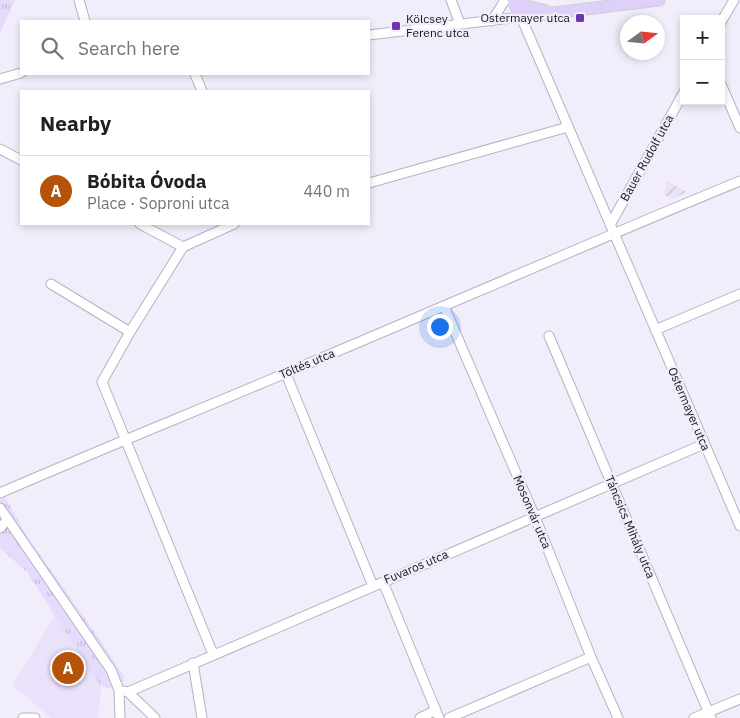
<!DOCTYPE html>
<meta charset="utf-8">
<style>
body{margin:0;font-family:"IBM Plex Sans",sans-serif;background:#f2f2f2;color:#202124}
.controls{position:absolute;right:15px;top:15px;display:grid;overflow:hidden;border-radius:0px;box-shadow:0 2px 8px #0003}
.controls button{width:45px;height:45px;display:grid;place-items:center;padding:0;border:0;border-bottom:1px solid #e0e0e0;background:#fff;color:#202124;font:25px sans-serif}
.compass{position:absolute;left:620px;top:15px;width:45px;height:45px;border-radius:50%;background:#fff;box-shadow:0 2px 8px #0003;rotate:75deg}
.you{position:absolute;left:439px;top:326px;width:18px;height:18px;margin:-12px;border:4px solid #fff;border-radius:50%;background:#1a73e8;box-shadow:0 0 0 8px #1a73e833}
.badge{display:grid;place-items:center;width:32px;height:32px;border-radius:50%;background:#b45309;color:#fff;font-size:16px;font-weight:700}
.pin{position:absolute;translate:-50% -50%;border:2px solid #fff;box-shadow:0 1px 5px #0006}
.list{margin:0;padding:0;list-style:none}
h2{display:flex;justify-content:space-between;align-items:center;height:65px;margin:0;padding:0 20px;font-size:21px}
h2 small{font-size:16px;font-weight:400;color:#757577}
.list li{display:grid;grid-template-columns:32px 1fr auto;gap:15px;align-items:center;box-sizing:border-box;height:70px;padding:0 20px;border-top:1px solid #e0e0e0}
.list b{display:block;font-size:19px;white-space:nowrap}
.list p{margin:0;font-size:16px;white-space:nowrap;color:#757577}
.list em{font-size:16px;font-style:normal;color:#757577}
.icon{flex:none;width:28px;height:28px;fill:none;stroke:currentColor;stroke-width:2;stroke-linecap:round;stroke-linejoin:round}
.map{position:relative;flex:none;width:740px;height:718px;overflow:hidden}
.search{position:absolute;background:#fff;box-shadow:0 2px 8px #0003;left:20px;top:20px;width:350px;height:55px;display:flex;align-items:center;gap:12px;box-sizing:border-box;padding:0 18px;border-radius:0px;color:#757577;font-size:19px}
.panel{position:absolute;background:#fff;box-shadow:0 2px 8px #0003;left:20px;top:90px;width:350px;height:135px;border-radius:0px}
.map>svg:first-child{display:block}
.built{fill:#eae2fb}
.industrial{fill:url(#industrial-furrows)}
.grass{fill:url(#grass-tufts)}
.lines{fill:none;stroke-linecap:round;stroke-linejoin:round}
.minor-casing{stroke:#b7b0c6;stroke-width:11}
.major-casing{stroke:#d0d0d1;stroke-width:13}
.minor{stroke:#fff;stroke-width:9}
.major{stroke:#ded0f8;stroke-width:11}
.poi-dot{fill:#6d36ad;stroke:#f2edfb;stroke-width:2}
.labels{text-anchor:middle;stroke-width:4.5;stroke-linejoin:round;paint-order:stroke}
.poi-label{font-size:12px;fill:#16131b;stroke:#f2edfb;text-anchor:end}
.street-label{font-size:12px;fill:#16131b;stroke:#f2edfb}
</style>
<div class="map">
<svg width="740" height="718" viewBox="0 0 740 718">
<defs>
<pattern id="industrial-furrows" width="10" height="10" patternUnits="userSpaceOnUse" patternTransform="scale(1.25)"><rect width="10" height="10" fill="#eae2fb"/><path d="M-1 1l2-2M0 10L10 0M9 11l2-2" fill="none" stroke="#c8c1d7"/></pattern>
<pattern id="grass-tufts" width="24" height="20" patternUnits="userSpaceOnUse" patternTransform="scale(1.25)"><rect width="24" height="20" fill="#e6dbfc"/><path d="M3 7l-1-3M5 7V3M7 7l1-3M15 17l-1-3M17 17v-4M19 17l1-3" fill="none" stroke="#c5bbd7"/></pattern>
</defs>
<rect width="100%" height="100%" fill="#f2edfb"/>
<!-- built -->
<path class="built" d="M57 612 102 676 98 718H51L12 685Z"/>
<!-- industrial -->
<path class="industrial" d="M668 182 687 192 671 199 663 194Z"/>
<!-- grass -->
<path class="grass" d="M0 0H15L0 33Z
M0 488 27 536 103 644 124 677 119 690 100 686 27 572 0 548Z"/>
<g class="lines">
<defs>
<path id="minor" d="M79 0 85 21
M451 0 460 24
M492 21 505 0
M721 22 734 0
M369 35 521 17 740 526
M195 74 202 91
M0 79 21 73
M721 84 740 128
M0 149 21 160
M369 183 568 127
M140 224 183 247
M610 225 684 92
M51 284 130 332
M444 306 535 517 591 657 618 718
M655 330 740 294
M549 336 711 718
M286 374 373 586
M0 493C101 449 204 408 305 365 450 304 594 241 740 181
M0 508 111 670 119 690 120 718
M0 528 8 519
M383 582 439 718
M213 654 102 382 130 332 183 247 234 224
M193 663 202 718
M124 691 128 692 155 718
M128 692 704 444
M23 718H35
M420 718 436 710
M449 718 591 657
M694 718 740 699"/>
<path id="major" d="M513 0 521 17 659 0
M520 0 527 6 546 11"/>
</defs>
<!-- minor casing -->
<use href="#minor" class="minor-casing"/>
<!-- major casing -->
<use href="#major" class="major-casing"/>
<!-- minor -->
<use href="#minor" class="minor"/>
<!-- major -->
<use href="#major" class="major"/>
</g>
<!-- markers -->
<g class="poi-dot">
<rect x="575" y="13" width="10" height="10" rx="2.5"/>
<rect x="391" y="21" width="10" height="10" rx="2.5"/>
</g>
<g class="labels">
<!-- poi labels -->
<g class="poi-label">
<text x="570" y="22">Ostermayer utca</text>
<text x="406" y="23" text-anchor="start">Kölcsey<tspan x="406" dy="14">Ferenc utca</tspan></text>
</g>
<!-- street labels -->
<g class="street-label">
<text transform="translate(647 158) rotate(-61)" y="4">Bauer Rudolf utca</text>
<text transform="translate(307 364) rotate(-23)" y="4">Töltés utca</text>
<text transform="translate(689 409) rotate(67)" y="4">Ostermayer utca</text>
<text transform="translate(532 512) rotate(67)" y="4">Mosonvár utca</text>
<text transform="translate(630 527) rotate(67)" y="4">Táncsics Mihály utca</text>
<text transform="translate(416 567) rotate(-23)" y="4">Fuvaros utca</text>
</g>
</g>
</svg>
<div class="controls">
<button>+</button>
<button>−</button>
</div>
<svg class="compass" viewBox="-18 -18 36 36"><path d="M0-13l5 13h-10z" fill="#e53935"/><path d="M0 13l5-13h-10z" fill="#757577"/></svg>
<div class="you"></div>
<div class="pin badge" style="left:68px;top:668px">A</div>
<div class="search"><svg class="icon" aria-label="search" viewBox="0 0 24 24"><circle cx="10" cy="10" r="6"/><path d="M15 15l6 6"/></svg>Search here</div>
<section class="panel">
<h2>Nearby<small></small></h2>
<ul class="list">
<li><span class="badge">A</span><div><b>Bóbita Óvoda</b><p>Place · Soproni utca</p></div><em>440 m</em></li>
</ul>
</section>
</div>
